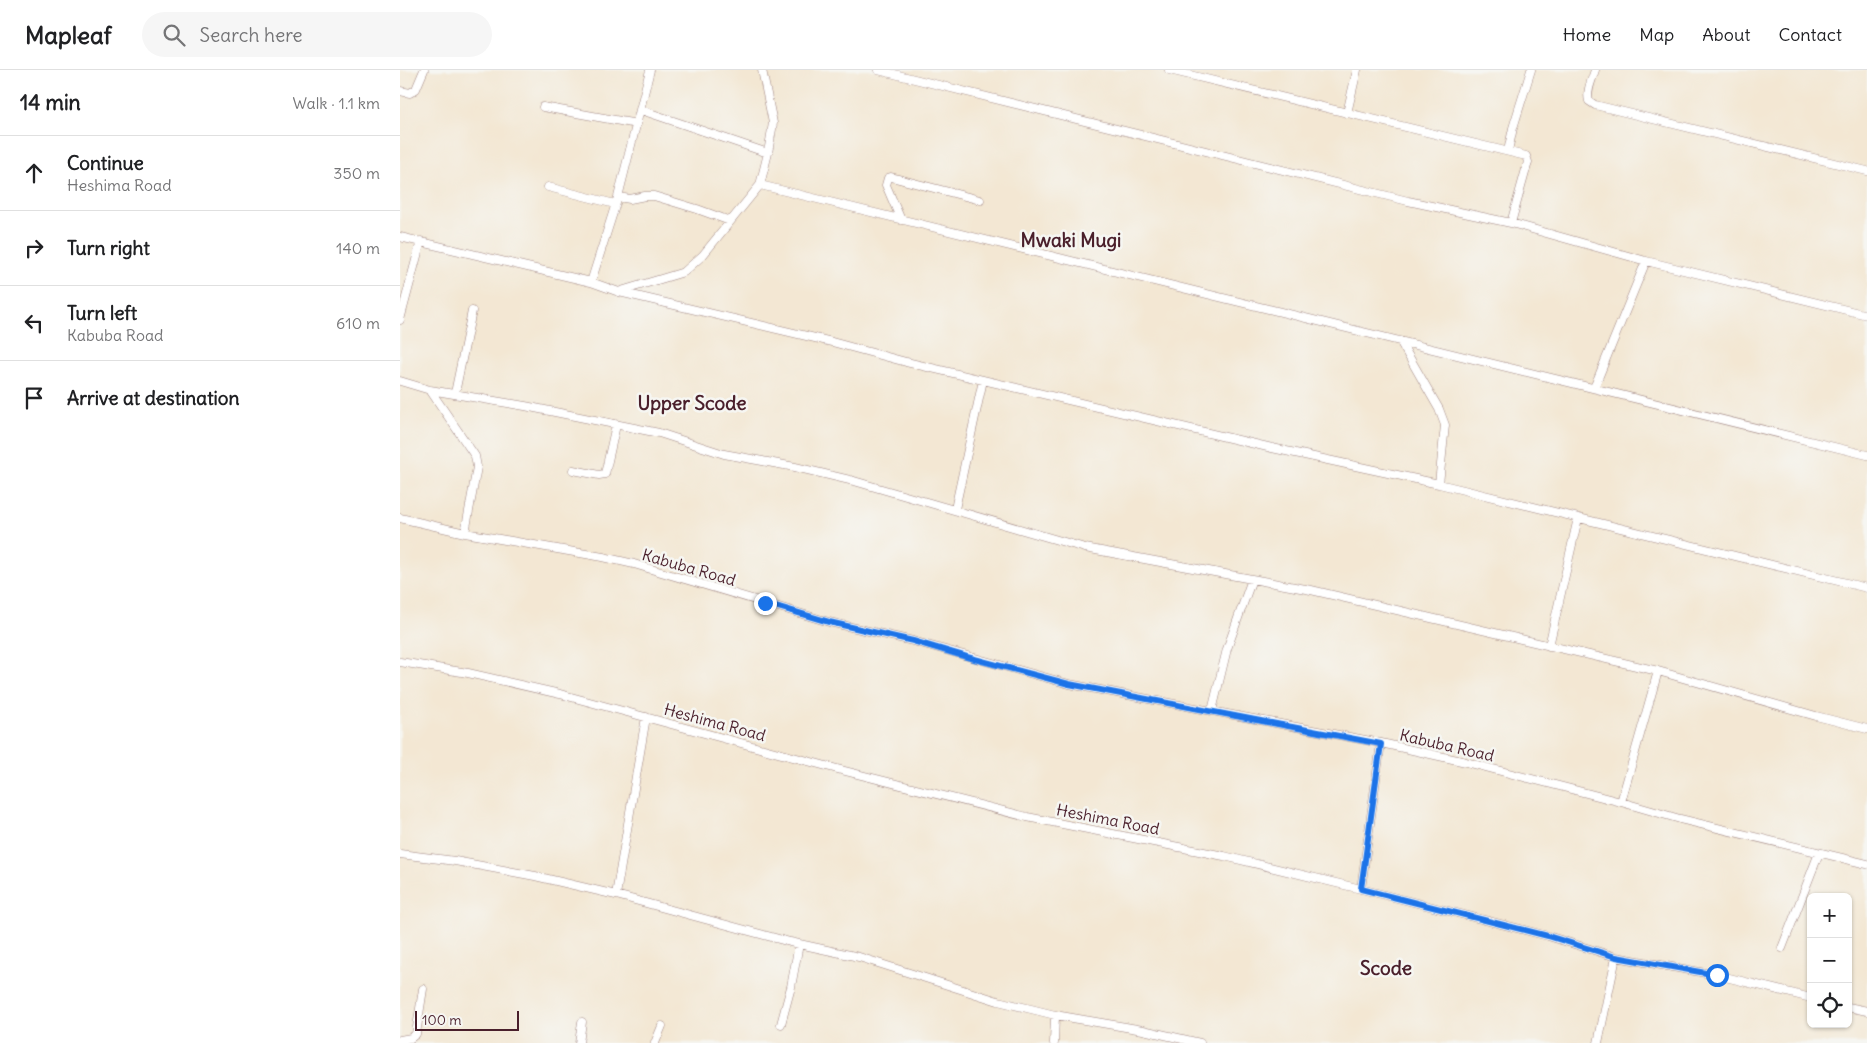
<!DOCTYPE html>
<meta charset="utf-8">
<style>
body{margin:0;font-family:Delius,sans-serif;background:#f6f6f6;color:#202124}
.controls{position:absolute;right:15px;bottom:15px;display:grid;overflow:hidden;border-radius:8px;box-shadow:0 1px 4px #0004}
.controls button{width:45px;height:45px;display:grid;place-items:center;padding:0;border:0;border-bottom:1px solid #e0e0e0;background:#fff;color:#202124;font:25px sans-serif}
.scale{position:absolute;left:15px;bottom:12px;width:104px;box-sizing:border-box;padding-left:5px;border:2px solid #4a1f2b;border-top:0;font-size:14px;line-height:18px;white-space:nowrap;color:#4a1f2b;-webkit-text-stroke:4px #f6f6f2;paint-order:stroke}
.stop{position:absolute;width:15px;height:15px;margin:-11px;border:4px solid #1a73e8;border-radius:50%;background:#fff}
.stop.end{background:#1a73e8;border-color:#fff;box-shadow:0 1px 5px #0008}
.list{margin:0;padding:0;list-style:none}
h2{display:flex;justify-content:space-between;align-items:center;height:65px;margin:0;padding:0 20px;font-size:21px}
h2 small{font-size:16px;font-weight:400;color:#757577}
.list li{display:grid;grid-template-columns:32px 1fr auto;gap:15px;align-items:center;box-sizing:border-box;height:75px;padding:0 20px;border-top:1px solid #e0e0e0}
.list b{display:block;font-size:19px;white-space:nowrap}
.list p{margin:0;font-size:16px;white-space:nowrap;color:#757577}
.list em{font-size:16px;font-style:normal;color:#757577}
.icon{flex:none;width:28px;height:28px;fill:none;stroke:currentColor;stroke-width:2;stroke-linecap:round;stroke-linejoin:round}
.map{position:relative;flex:none;width:1467px;height:973px;overflow:hidden}
header{display:flex;align-items:center;gap:30px;box-sizing:border-box;height:70px;padding:0 25px;background:#fff;border-bottom:1px solid #e0e0e0}
header strong{font-size:24px}
nav{display:flex;gap:28px;margin-inline-start:auto;font-size:18px}
.search{width:350px;height:45px;background:#f6f6f6;display:flex;align-items:center;gap:12px;box-sizing:border-box;padding:0 18px;border-radius:28px;color:#757577;font-size:19px}
main{display:flex}
aside{flex:1;background:#fff}
.map>svg:first-child{display:block}
.lines{fill:none;stroke-linecap:round;stroke-linejoin:round}
.minor-casing{stroke:#9e837f;stroke-width:9}
.minor{stroke:#fff;stroke-width:8}
.route{stroke:#1a73e8;stroke-width:6}
.labels{text-anchor:middle;stroke-width:5;stroke-linejoin:round;paint-order:stroke}
.street-label{font-size:16px;fill:#4a1f2b;stroke:#f6f6f2}
.quarter-label{font-size:19px;font-weight:bold;fill:#4a1f2b;stroke:#f6f6f2}
</style>
<header>
<strong>Mapleaf</strong>
<div class="search"><svg class="icon" aria-label="search" viewBox="0 0 24 24"><circle cx="10" cy="10" r="6"/><path d="M15 15l6 6"/></svg>Search here</div>
<nav><a>Home</a><a>Map</a><a>About</a><a>Contact</a></nav>
</header>
<main>
<aside>
<h2>14 min<small>Walk · 1.1 km</small></h2>
<ul class="list">
<li><svg class="icon" aria-label="ahead" viewBox="0 0 24 24"><path d="M12 20V5M6 11l6-6 6 6"/></svg><div><b>Continue</b><p>Heshima Road</p></div><em>350 m</em></li>
<li><svg class="icon" aria-label="right" viewBox="0 0 24 24"><path d="M7 20v-9h11M14 6l5 5-5 5"/></svg><div><b>Turn right</b></div><em>140 m</em></li>
<li><svg class="icon" aria-label="left" viewBox="0 0 24 24"><path d="M17 20v-9H6M10 6l-5 5 5 5"/></svg><div><b>Turn left</b><p>Kabuba Road</p></div><em>610 m</em></li>
<li><svg class="icon" aria-label="arrive" viewBox="0 0 24 24"><path d="M6 21V4h12l-3 4 3 4H6"/></svg><div><b>Arrive at destination</b></div></li>
</ul>
</aside>
<div class="map">
<svg width="1467" height="973" viewBox="0 0 1467 973">
<rect width="100%" height="100%" fill="#f6f6f2"/>
<filter id="ink" filterUnits="userSpaceOnUse"><feTurbulence type="fractalNoise" baseFrequency=".02" numOctaves="2"/><feDisplacementMap in="SourceGraphic" scale="10" xChannelSelector="R" yChannelSelector="G"/><feConvolveMatrix kernelMatrix="1 2 1 2 8 2 1 2 1" color-interpolation-filters="sRGB"/></filter>
<filter id="wash" filterUnits="userSpaceOnUse"><feTurbulence type="fractalNoise" baseFrequency=".0096" numOctaves="4" result="noise"/><feDisplacementMap in="SourceGraphic" scale="20" xChannelSelector="R" yChannelSelector="G"/><feGaussianBlur stdDeviation="1.12" result="paint"/><feColorMatrix in="noise" values="0 0 0 0 0 0 0 0 0 0 0 0 0 0 0 0 0 1.4 0 .05"/><feComposite in="paint" operator="in"/></filter>
<g filter="url(#wash)">
<rect width="100%" height="100%" fill="#f3e7d3"/>
</g>
<g filter="url(#ink)">
<g class="lines">
<defs>
<path id="minor" d="M478 0 1008 131 1111 153 1246 191 1467 245
M769 0 1126 86 1128 92 1111 153
M1195 0C1192 10 1186 21 1189 31L1195 35 1467 101
M0 21 10 23 16 19 24 0
M143 37 237 54
M241 40 368 83
M947 43 957 0
M1108 81 1113 58 1131 0
M360 115 1467 385
M148 117 215 134
M218 127 230 129 245 126H254L297 139 330 151
M501 150 486 115 488 108 491 107 580 130
M0 167 191 212 219 222 432 272 506 292 872 378 1039 414 1467 518
M191 212 218 127 250 0
M221 221 284 202 303 185 360 115 368 83 373 53 362 0
M0 250 21 171
M1000 271 1039 339 1045 355 1039 414
M0 311 30 320 125 336 259 363 324 384 395 397 454 411 685 478 911 520 1258 601 1416 646 1467 659
M1194 318 1246 191
M30 320 75 386 77 397 65 463
M55 323 72 241
M173 400 199 405 205 404 216 355
M555 439 583 310
M0 448 65 463 203 487 234 494 429 552 513 571 669 614 981 673 1066 692 1221 732 1280 749 1467 794
M1149 576 1178 448
M0 592 68 603 160 624 441 700 627 747 824 786 961 819 1148 866 1216 887 1317 905 1411 928
M812 641 827 579 852 509
M1221 732 1258 601
M0 784 55 791 135 806 216 825 390 872 459 887 598 931 631 939 655 945 743 960 800 973
M961 819 981 673
M216 825 246 647
M1382 878 1419 783
M1448 937 1467 941
M381 954 391 917 399 874
M0 970 11 968 16 964 23 919
M179 973 182 952
M255 973 262 956
M654 973 655 945
M1198 973 1216 887"/>
</defs>
<!-- minor casing -->
<use href="#minor" class="minor-casing"/>
<!-- minor -->
<use href="#minor" class="minor"/>
</g>
</g>
<g class="lines" filter="url(#ink)">
<!-- route -->
<path class="route" d="M365 533 429 552 513 571 567 587 669 614 981 674 961 819 1148 866 1216 887 1317 905"/>
</g>
<g class="labels">
<!-- street labels -->
<g class="street-label">
<text transform="translate(289 497) rotate(16)" y="6">Kabuba Road</text>
<text transform="translate(315 652) rotate(15)" y="6">Heshima Road</text>
<text transform="translate(1047 675) rotate(13)" y="6">Kabuba Road</text>
<text transform="translate(708 749) rotate(11)" y="6">Heshima Road</text>
</g>
<!-- quarter labels -->
<g class="quarter-label">
<text x="671" y="177">Mwaki Mugi</text>
<text x="292" y="340">Upper Scode</text>
<text x="986" y="905">Scode</text>
</g>
</g>
</svg>
<div class="controls">
<button>+</button>
<button>−</button>
<button><svg class="icon" aria-label="locate" viewBox="0 0 24 24"><circle cx="12" cy="12" r="6"/><path d="M12 2v4M12 18v4M2 12h4M18 12h4"/></svg></button>
</div>
<div class="scale">100 m</div>
<div class="stop" style="left:1317px;top:905px"></div>
<div class="stop end" style="left:365px;top:533px"></div>
</div>
</main>
